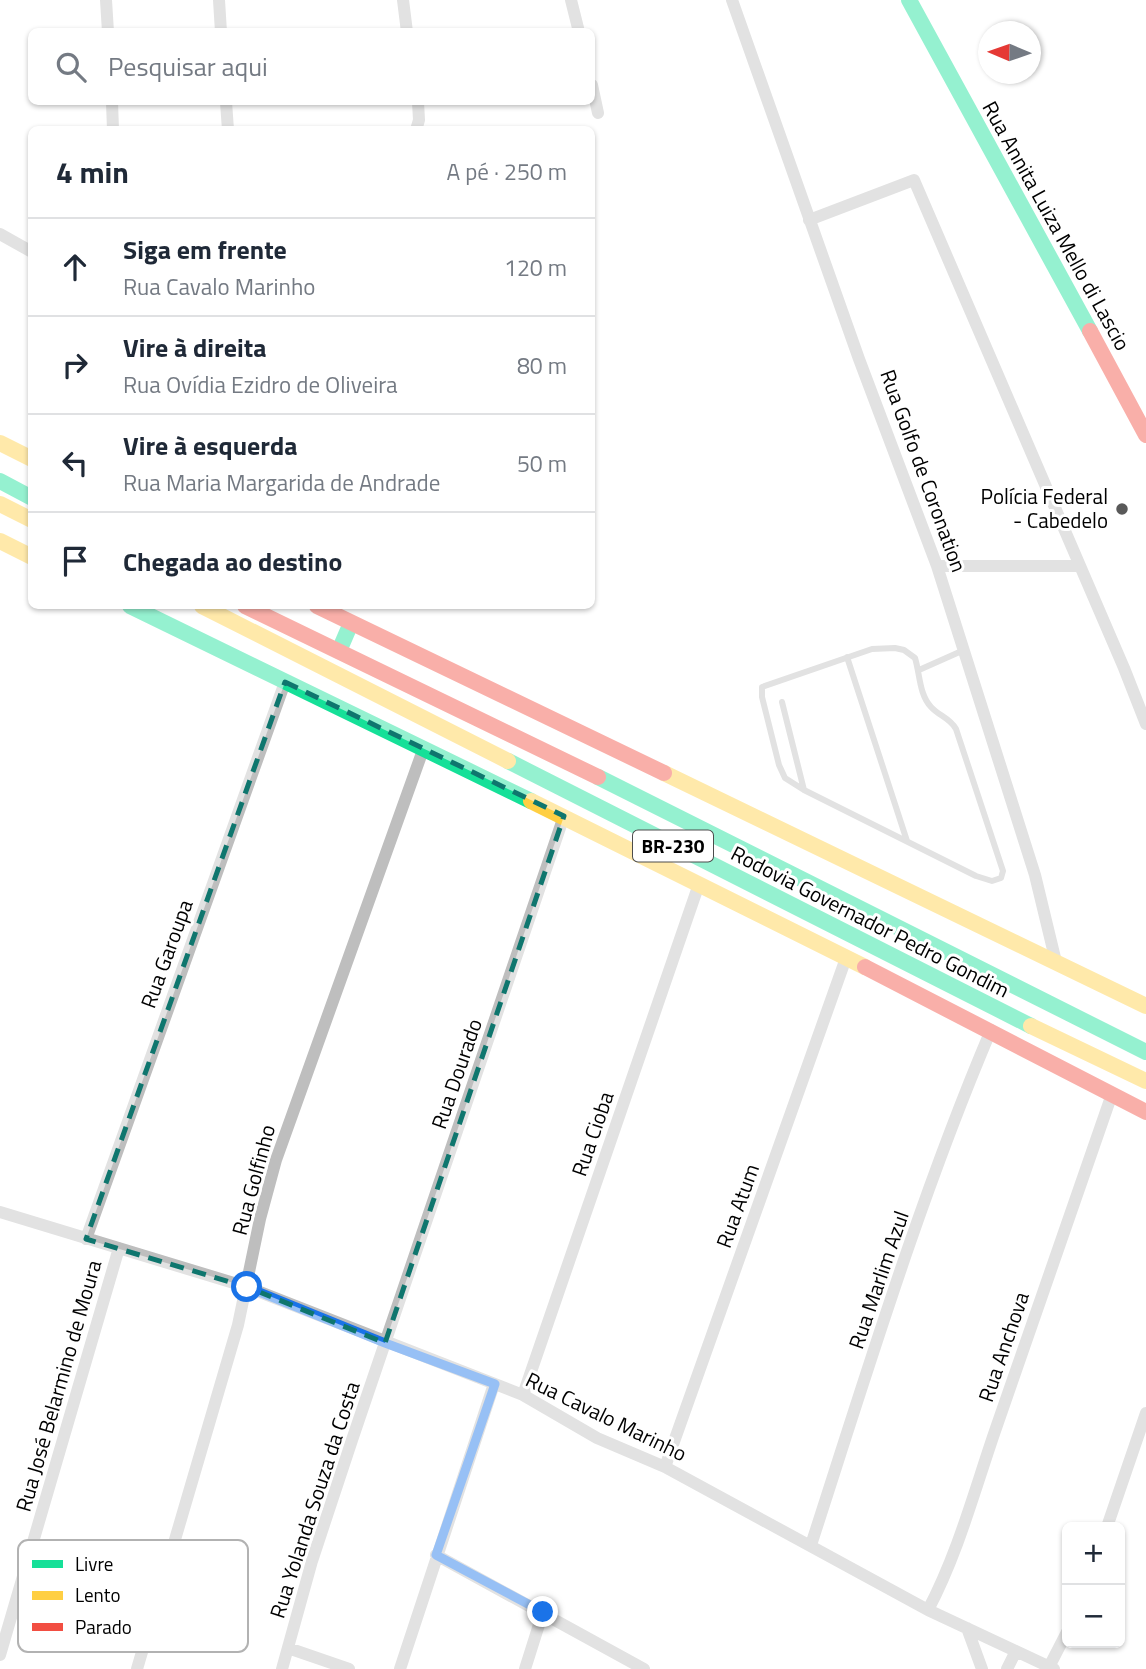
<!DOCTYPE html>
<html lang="pt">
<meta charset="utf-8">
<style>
body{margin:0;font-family:"Titillium Web",sans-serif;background:#f2f2f3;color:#1f2937}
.controls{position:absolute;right:21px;bottom:21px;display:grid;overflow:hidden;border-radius:10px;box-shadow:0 2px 5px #0004}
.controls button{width:63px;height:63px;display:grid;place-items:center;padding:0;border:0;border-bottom:2px solid #e0e1e3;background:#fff;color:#1f2937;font:35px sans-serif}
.compass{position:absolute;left:978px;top:21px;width:63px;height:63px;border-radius:50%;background:#fff;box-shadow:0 2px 5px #0004;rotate:272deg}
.stop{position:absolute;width:21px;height:21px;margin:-16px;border:5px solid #1a73e8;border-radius:50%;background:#fff}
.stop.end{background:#1a73e8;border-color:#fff;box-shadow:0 2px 7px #0008}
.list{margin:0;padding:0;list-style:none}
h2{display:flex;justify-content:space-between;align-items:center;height:91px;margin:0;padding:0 28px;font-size:30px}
h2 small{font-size:23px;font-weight:400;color:#747a83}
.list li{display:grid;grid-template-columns:46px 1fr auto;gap:21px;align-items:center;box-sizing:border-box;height:98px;padding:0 28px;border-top:2px solid #e0e1e3}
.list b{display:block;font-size:26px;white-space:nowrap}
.list p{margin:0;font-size:23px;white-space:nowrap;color:#747a83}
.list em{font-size:23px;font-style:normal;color:#747a83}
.icon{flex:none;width:38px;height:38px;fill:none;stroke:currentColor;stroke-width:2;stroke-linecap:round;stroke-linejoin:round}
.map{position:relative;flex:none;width:1146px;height:1669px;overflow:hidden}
.search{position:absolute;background:#fff;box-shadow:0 2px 5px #0004;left:28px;top:28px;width:567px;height:77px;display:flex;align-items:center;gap:18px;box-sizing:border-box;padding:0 24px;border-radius:10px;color:#747a83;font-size:26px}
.panel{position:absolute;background:#fff;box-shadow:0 2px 5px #0004;left:28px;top:126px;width:567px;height:483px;border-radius:10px}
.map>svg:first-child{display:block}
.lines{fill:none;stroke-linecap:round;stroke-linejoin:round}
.lane{stroke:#bebebe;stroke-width:6}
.street{stroke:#bebebe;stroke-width:12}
.fast{stroke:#16e098;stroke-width:16}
.slow{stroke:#ffcf43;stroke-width:16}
.jam{stroke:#f24e42;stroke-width:16}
.route{stroke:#1a73e8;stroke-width:9}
.marked{fill:none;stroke:#0f766e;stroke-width:5;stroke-dasharray:14 9;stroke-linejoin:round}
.poi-dot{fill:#595959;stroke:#fff;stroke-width:2.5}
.labels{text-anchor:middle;stroke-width:6;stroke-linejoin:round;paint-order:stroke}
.shield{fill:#fff;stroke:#4c4c4c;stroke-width:2}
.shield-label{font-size:19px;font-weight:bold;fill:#000}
.street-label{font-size:21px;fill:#000;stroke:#fff}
.poi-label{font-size:21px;fill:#000;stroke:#fff;text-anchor:end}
.key{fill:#fff;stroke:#b2b2b2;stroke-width:2}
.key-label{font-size:19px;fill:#000}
</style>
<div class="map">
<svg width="1146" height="1669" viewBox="0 0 1146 1669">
<rect width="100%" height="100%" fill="#fff"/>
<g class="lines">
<!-- lane -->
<path class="lane" d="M895 648 904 650 915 658C920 674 919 694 931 707 939 716 950 718 956 729L1003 871 1001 878 992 881 976 876 804 790 785 778 779 765 762 697V687L872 649Z
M847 657 907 841
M919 670 964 650
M782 702 804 790"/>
<!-- street -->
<path class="street" d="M106 0 108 32
M219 0 221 32
M403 0 407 32
M571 0 579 32
M732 0 859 359 937 566 1035 875 1056 962
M592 85 598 113
M112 102 113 130
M226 102 228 130
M416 130 419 120 418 102
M809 220 914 180 1124 668 1146 724
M0 234 32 252
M937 566H1080
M0 1212 247 1287 523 1395 597 1438 665 1467 928 1610 1054 1669
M86 1239 285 682
M523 1395 699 884
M665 1467 846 958
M1107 1527 1146 1413
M811 1545C867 1372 920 1197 991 1030
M436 1555 644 1669
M928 1610C958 1553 974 1492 995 1431 1033 1319 1073 1207 1112 1094
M967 1628 982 1669
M288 1648 349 1669
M0 1655 119 1248
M1049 1667 1067 1632
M137 1669 238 1325 260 1219 276 1160 423 750
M282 1669 312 1561 352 1440 564 816
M400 1669 494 1384
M525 1669 543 1612
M1007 1669 1016 1651"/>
<!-- fast -->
<path class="fast" d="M909 0 1090 331
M0 481 32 498
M130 606 531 801
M339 651 351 623
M508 761 1031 1026
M598 777 1146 1052"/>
<!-- slow -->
<path class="slow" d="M0 443 32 459
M0 504 32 520
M0 541 32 557
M202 606 508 761
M664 773 1146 1006
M531 801 865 967
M1031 1026 1146 1081"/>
<!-- jam -->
<path class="jam" d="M1090 331 1146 435
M245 606 598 777
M317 606 664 773
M865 967 1146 1112"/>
</g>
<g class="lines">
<!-- route -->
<path class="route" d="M247 1287 385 1343 495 1384 436 1555 543 1612"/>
</g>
<!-- marked area -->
<path d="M0 0H1146V1669H0ZM285 682 564 816 385 1343 247 1287 86 1239Z" fill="#fff" fill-opacity=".55" fill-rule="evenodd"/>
<path class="marked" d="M285 682 564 816 385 1343 247 1287 86 1239Z"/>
<!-- markers -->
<circle class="poi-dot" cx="1122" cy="509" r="7"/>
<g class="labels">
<!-- shield labels -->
<rect class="shield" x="633" y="830.5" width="80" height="31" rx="5"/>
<g class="shield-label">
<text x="673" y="853">BR-230</text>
</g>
<!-- street labels -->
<g class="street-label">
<text transform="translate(1056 226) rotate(61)" y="7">Rua Annita Luiza Mello di Lascio</text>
<text transform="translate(923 471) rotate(70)" y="7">Rua Golfo de Coronation</text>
<text transform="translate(870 922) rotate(27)" y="7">Rodovia Governador Pedro Gondim</text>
<text transform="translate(167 954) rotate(-70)" y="7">Rua Garoupa</text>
<text transform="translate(457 1074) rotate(-71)" y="7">Rua Dourado</text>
<text transform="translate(593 1134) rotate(-71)" y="7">Rua Cioba</text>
<text transform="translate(254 1180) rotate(-75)" y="7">Rua Golfinho</text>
<text transform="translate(738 1206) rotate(-70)" y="7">Rua Atum</text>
<text transform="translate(879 1280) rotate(-71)" y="7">Rua Marlim Azul</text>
<text transform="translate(1004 1347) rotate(-71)" y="7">Rua Anchova</text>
<text transform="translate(59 1386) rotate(-74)" y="7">Rua José Belarmino de Moura</text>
<text transform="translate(606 1417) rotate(26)" y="7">Rua Cavalo Marinho</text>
<text transform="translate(315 1500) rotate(-72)" y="7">Rua Yolanda Souza da Costa</text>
</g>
<!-- poi labels -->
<g class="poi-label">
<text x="1108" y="504">Polícia Federal<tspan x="1108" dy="24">- Cabedelo</tspan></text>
</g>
</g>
<!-- legend -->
<rect x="18" y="1540" width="230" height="112" rx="10" class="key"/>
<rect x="32" y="1560" width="31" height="8" fill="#16e098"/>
<rect x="32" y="1591" width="31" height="9" fill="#ffcf43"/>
<rect x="32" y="1623" width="31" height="8" fill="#f24e42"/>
<g class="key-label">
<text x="75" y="1571">Livre</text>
<text x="75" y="1602">Lento</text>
<text x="75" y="1634">Parado</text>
</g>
</svg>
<div class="controls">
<button>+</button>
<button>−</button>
</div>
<svg class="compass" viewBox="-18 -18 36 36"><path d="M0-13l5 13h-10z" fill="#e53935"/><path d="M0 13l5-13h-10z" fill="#747a83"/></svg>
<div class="stop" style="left:247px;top:1287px"></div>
<div class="stop end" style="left:543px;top:1612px"></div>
<div class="search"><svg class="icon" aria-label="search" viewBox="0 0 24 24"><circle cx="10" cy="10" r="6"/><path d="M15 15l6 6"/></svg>Pesquisar aqui</div>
<section class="panel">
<h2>4 min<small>A pé · 250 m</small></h2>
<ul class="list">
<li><svg class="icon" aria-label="ahead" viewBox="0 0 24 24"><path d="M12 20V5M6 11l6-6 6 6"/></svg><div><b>Siga em frente</b><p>Rua Cavalo Marinho</p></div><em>120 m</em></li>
<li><svg class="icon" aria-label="right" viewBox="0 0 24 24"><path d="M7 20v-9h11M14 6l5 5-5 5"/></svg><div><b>Vire à direita</b><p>Rua Ovídia Ezidro de Oliveira</p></div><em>80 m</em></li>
<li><svg class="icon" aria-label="left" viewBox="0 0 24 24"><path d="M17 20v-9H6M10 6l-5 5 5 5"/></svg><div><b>Vire à esquerda</b><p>Rua Maria Margarida de Andrade</p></div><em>50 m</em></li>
<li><svg class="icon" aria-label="arrive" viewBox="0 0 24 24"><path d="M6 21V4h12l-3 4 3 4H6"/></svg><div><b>Chegada ao destino</b></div></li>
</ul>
</section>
</div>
